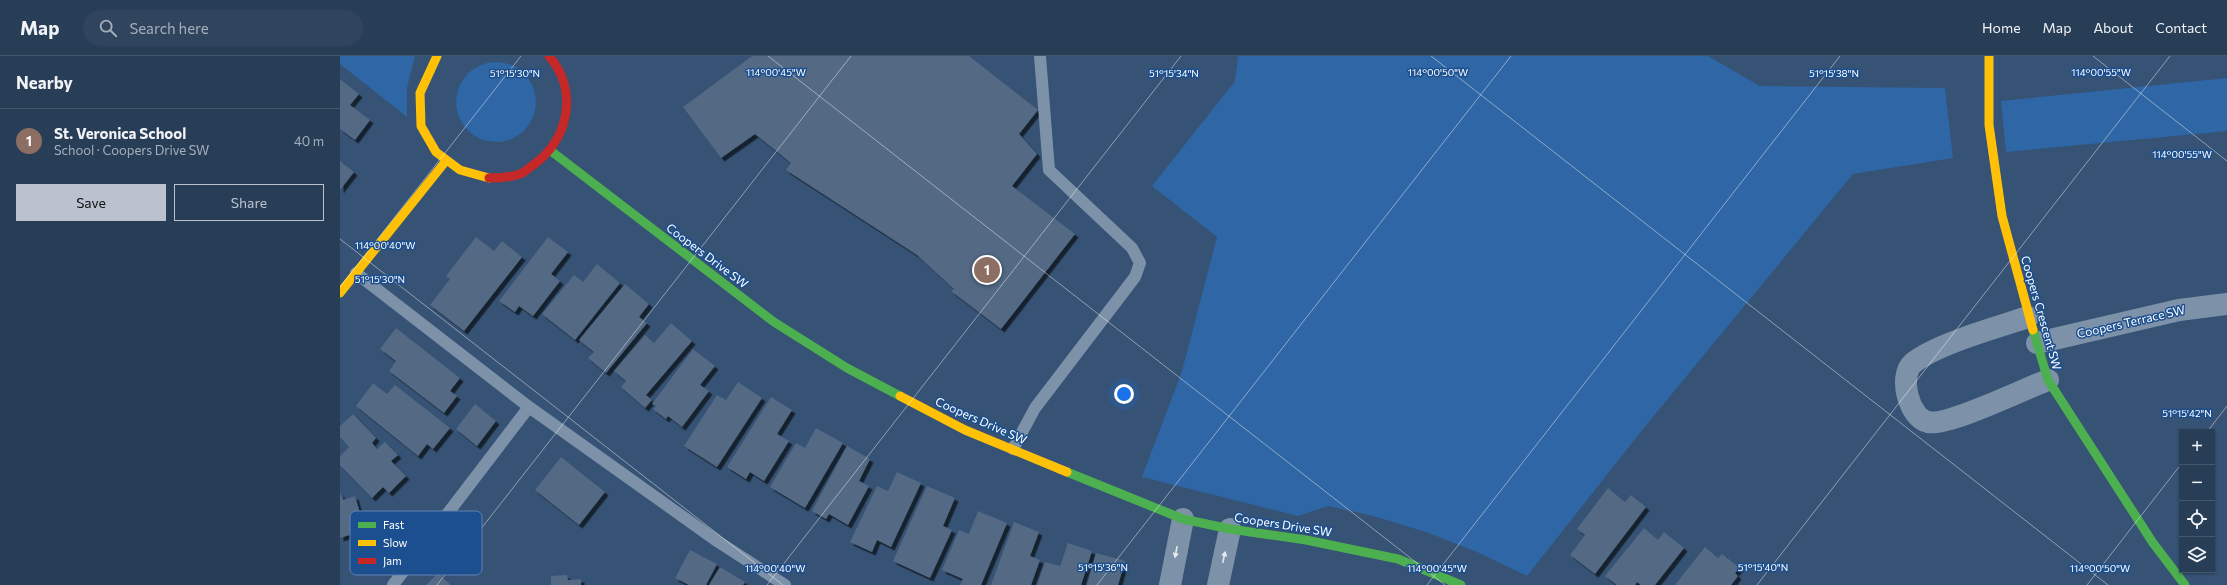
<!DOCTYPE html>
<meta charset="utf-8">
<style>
body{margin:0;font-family:Commissioner,sans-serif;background:#30455d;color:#f1f3f6}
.controls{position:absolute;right:12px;bottom:12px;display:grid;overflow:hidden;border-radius:0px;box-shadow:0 1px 3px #0004}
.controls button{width:36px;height:36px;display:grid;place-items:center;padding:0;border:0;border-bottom:1px solid #44576d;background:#283e57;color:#f1f3f6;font:20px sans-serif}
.you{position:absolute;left:784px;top:338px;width:14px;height:14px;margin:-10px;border:3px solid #fff;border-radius:50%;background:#1a73e8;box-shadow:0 0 0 6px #1a73e833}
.badge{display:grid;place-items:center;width:26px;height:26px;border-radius:50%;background:#b9c2ce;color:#fff;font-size:13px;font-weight:700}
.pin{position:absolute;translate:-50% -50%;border:2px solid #fff;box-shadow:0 1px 4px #0006}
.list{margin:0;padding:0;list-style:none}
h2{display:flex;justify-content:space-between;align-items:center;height:52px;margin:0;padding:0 16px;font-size:17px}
h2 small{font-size:13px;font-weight:400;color:#a5aeba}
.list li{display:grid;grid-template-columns:26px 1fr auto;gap:12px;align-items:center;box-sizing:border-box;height:64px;padding:0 16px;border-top:1px solid #44576d}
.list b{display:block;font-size:15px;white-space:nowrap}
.list p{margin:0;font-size:13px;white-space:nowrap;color:#a5aeba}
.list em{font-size:13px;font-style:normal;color:#a5aeba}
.actions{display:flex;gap:8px;padding:12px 16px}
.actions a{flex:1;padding:9px 0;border:1px solid #b9c2ce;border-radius:0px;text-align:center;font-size:14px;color:#b9c2ce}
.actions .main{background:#b9c2ce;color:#111}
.icon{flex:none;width:22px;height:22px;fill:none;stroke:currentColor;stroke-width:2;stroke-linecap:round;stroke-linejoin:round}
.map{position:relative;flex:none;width:1887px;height:529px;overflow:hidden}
header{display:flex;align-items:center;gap:24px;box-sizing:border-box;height:56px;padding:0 20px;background:#283e57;border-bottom:1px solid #44576d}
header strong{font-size:19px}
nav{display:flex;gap:22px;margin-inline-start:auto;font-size:14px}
.search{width:280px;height:36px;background:#30455d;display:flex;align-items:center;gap:10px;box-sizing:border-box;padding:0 14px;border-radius:22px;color:#a5aeba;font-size:15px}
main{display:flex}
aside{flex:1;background:#283e57}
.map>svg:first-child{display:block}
.green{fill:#2f66a5}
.building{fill:#526984;filter:url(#shadow)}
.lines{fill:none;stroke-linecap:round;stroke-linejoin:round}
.lane{stroke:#7d92a8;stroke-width:12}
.street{stroke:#7d92a8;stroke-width:22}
.fast{stroke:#4caf50;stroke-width:9}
.slow{stroke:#ffc107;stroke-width:9}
.jam{stroke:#c62828;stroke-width:9}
.oneway{fill:#e5e9ee}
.ticks{fill:none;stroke:#fff;stroke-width:1;stroke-opacity:0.45}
.labels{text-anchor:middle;stroke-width:3;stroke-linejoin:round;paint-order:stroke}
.street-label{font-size:12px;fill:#fff;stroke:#1b4f8f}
.key{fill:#1b4f8f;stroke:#5f84b1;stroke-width:1}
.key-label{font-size:11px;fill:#fff}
.ticks-label{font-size:10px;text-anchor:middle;fill:#fff;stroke:#1b4f8f;stroke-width:3;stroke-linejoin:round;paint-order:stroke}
</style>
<header>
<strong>Map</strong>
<div class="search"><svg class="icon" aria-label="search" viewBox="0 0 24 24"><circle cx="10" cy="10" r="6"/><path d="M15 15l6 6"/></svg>Search here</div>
<nav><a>Home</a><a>Map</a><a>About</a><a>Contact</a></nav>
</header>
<main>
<aside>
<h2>Nearby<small></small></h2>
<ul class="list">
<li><span class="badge" style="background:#8d6e63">1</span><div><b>St. Veronica School</b><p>School · Coopers Drive SW</p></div><em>40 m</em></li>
</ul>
<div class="actions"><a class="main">Save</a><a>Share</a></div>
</aside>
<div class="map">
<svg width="1887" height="529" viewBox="0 0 1887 529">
<defs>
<filter id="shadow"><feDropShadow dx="3.5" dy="3.5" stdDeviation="0" flood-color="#0009"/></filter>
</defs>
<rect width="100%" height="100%" fill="#365274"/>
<!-- green -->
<path class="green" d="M0 0H75L67 32V61L0 8Z
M898 0H1368L1420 30 1605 32 1613 102 1513 118 1303 373 1187 520 1137 496 1086 476 1033 460 988 450 958 460 802 421 842 315 877 181 812 130 895 25Z
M116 46a40 40 0 1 1 80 0a40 40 0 1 1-80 0Z
M1887 22V75L1666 96 1661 45Z"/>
<!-- building -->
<path class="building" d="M412 0H629L698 54 679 78 697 98 672 130 735 178 661 273 611 235 614 233 577 199 446 114 451 107 415 78 381 102 343 51Z
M0 23 19 38 10 49 30 64 15 84 0 73Z
M0 105 14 116 0 134Z
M136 181 154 195 162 185 182 201 124 275 90 249 110 223 106 220Z
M208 181 228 196 211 218 220 225 193 260 179 250 175 256 159 245Z
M257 208 280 227 235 284 202 258 234 219 243 226Z
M285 228 309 248 299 261 307 267 266 317 248 302 254 296 239 284Z
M331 267 352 285 306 339 312 344 305 352 281 331 286 325 274 315 305 279 314 287Z
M56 272 120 322 110 335 117 340 104 357 49 315 56 305 40 293Z
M353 293 375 310 360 329 369 335 342 371 328 360 326 363 313 353 316 350 312 348Z
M398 326 422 342 377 411 344 390 377 339 386 344Z
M33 327 47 338 55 329 110 372 93 393 87 388 78 400 16 350Z
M431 341 452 354 437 378 449 385 424 425 410 416 406 423 387 411Z
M135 348 156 365 137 390 116 373Z
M13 358 36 382 32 387 37 393 45 386 58 399 51 405 66 420 49 437 43 431 32 442 0 409V400L9 391 0 381V370Z
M476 372 503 387 465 452 430 431 456 387 465 392Z
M507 390 530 403 519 425 529 430 508 469 489 458 486 463 472 455Z
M221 401 265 436 239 469 195 434Z
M557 416 581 427 551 491 537 484 532 496 510 486 537 430 548 435Z
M587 430 615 442 603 470 612 474 590 522 553 505Z
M1268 432 1285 446 1291 439 1306 451 1255 518 1230 499 1245 479 1237 473Z
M0 436 3 444 15 440 25 474 0 482Z
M638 455 667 467 641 529H620L623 523 602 514 619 474 629 478Z
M674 466 699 476 690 500 700 504 691 529H651Z
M1304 472 1318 484 1324 476 1344 492 1315 529H1301L1297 526 1295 529H1277L1265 520Z
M728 487 752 495 741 529H697L705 506 720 510Z
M1365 491 1378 502 1382 498 1400 512 1395 517 1398 520 1391 529H1335Z
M350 494 377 508 366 529H349L335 522Z
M756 497 785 505 778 529H747Z
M380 511 405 526 403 529H369Z
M98 517 111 529H86Z
M227 519 228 524 241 523V529H211V520Z"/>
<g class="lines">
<!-- lane -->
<path class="lane" d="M16 217 189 351
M673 393 695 352 795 221 800 207 792 192 709 114 700 0
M53 529 189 351 377 485 445 529"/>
<!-- street -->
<path class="street" d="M1688 261C1658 271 1596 288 1573 307 1558 320 1569 362 1588 366 1607 371 1686 332 1708 324
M1697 287 1839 254 1887 248
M830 529 843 463
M878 529 890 473"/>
<!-- fast -->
<path class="fast" d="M211 95 434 266 507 312 560 340
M1693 274 1708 324 1813 487 1845 529
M727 416 843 463 890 473 966 484 1058 503 1121 529"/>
<!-- slow -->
<path class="slow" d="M97 0 80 37 81 70 96 96 120 114 149 122
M1649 0V69L1662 160 1693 274
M0 237 105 106
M560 340 625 374 727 416"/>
<!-- jam -->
<path class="jam" d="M149 122C158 122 171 121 180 118 184 117 188 112 192 110 229 84 239 35 209 0"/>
</g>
<!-- one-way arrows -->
<defs><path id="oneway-solid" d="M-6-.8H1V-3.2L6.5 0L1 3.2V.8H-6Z"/></defs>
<g class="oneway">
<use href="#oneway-solid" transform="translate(836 496) rotate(101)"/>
<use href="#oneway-solid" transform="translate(884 501) rotate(-78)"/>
</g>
<!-- ticks -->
<path class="ticks" d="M428 0 1105 529M1091 0 1768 529M1753 0 1887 105M0 183 443 529M0 231 181 0M1867 376 1887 350M97 529 511 0M427 529 841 0M757 529 1171 0M1087 529 1500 0M1417 529 1830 0M1747 529 1842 407"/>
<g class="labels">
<!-- street labels -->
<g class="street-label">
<text transform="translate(367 200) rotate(37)" y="4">Coopers Drive SW</text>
<text transform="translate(1701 257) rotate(74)" y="4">Coopers Crescent SW</text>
<text transform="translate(1791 266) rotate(-13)" y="4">Coopers Terrace SW</text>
<text transform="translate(641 365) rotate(24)" y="4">Coopers Drive SW</text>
<text transform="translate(943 469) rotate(9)" y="4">Coopers Drive SW</text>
</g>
</g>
<!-- legend -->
<rect x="10" y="455" width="132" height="64" rx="6" class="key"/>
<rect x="18" y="466" width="18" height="6" fill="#4caf50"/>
<rect x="18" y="484" width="18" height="6" fill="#ffc107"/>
<rect x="18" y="502" width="18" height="6" fill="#c62828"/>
<g class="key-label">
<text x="43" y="473">Fast</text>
<text x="43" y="491">Slow</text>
<text x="43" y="509">Jam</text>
</g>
<g class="ticks-label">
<text x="436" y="20">114°00'45"W</text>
<text x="1098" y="20">114°00'50"W</text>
<text x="1761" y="20">114°00'55"W</text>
<text x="834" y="21">51°15'34"N</text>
<text x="1494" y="21">51°15'38"N</text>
<text x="175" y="21">51°15'30"N</text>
<text x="1842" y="102">114°00'55"W</text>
<text x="45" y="193">114°00'40"W</text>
<text x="40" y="227">51°15'30"N</text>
<text x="1847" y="361">51°15'42"N</text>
<text x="763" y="515">51°15'36"N</text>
<text x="1423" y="515">51°15'40"N</text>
<text x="435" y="516">114°00'40"W</text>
<text x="1097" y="516">114°00'45"W</text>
<text x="1760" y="516">114°00'50"W</text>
</g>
</svg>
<div class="controls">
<button>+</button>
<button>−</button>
<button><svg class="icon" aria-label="locate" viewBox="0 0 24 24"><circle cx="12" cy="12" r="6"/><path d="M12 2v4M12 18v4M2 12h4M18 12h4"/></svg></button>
<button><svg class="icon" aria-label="layers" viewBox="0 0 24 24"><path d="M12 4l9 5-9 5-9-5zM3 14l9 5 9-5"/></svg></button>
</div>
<div class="you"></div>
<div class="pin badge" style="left:647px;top:214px;background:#8d6e63">1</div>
</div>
</main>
